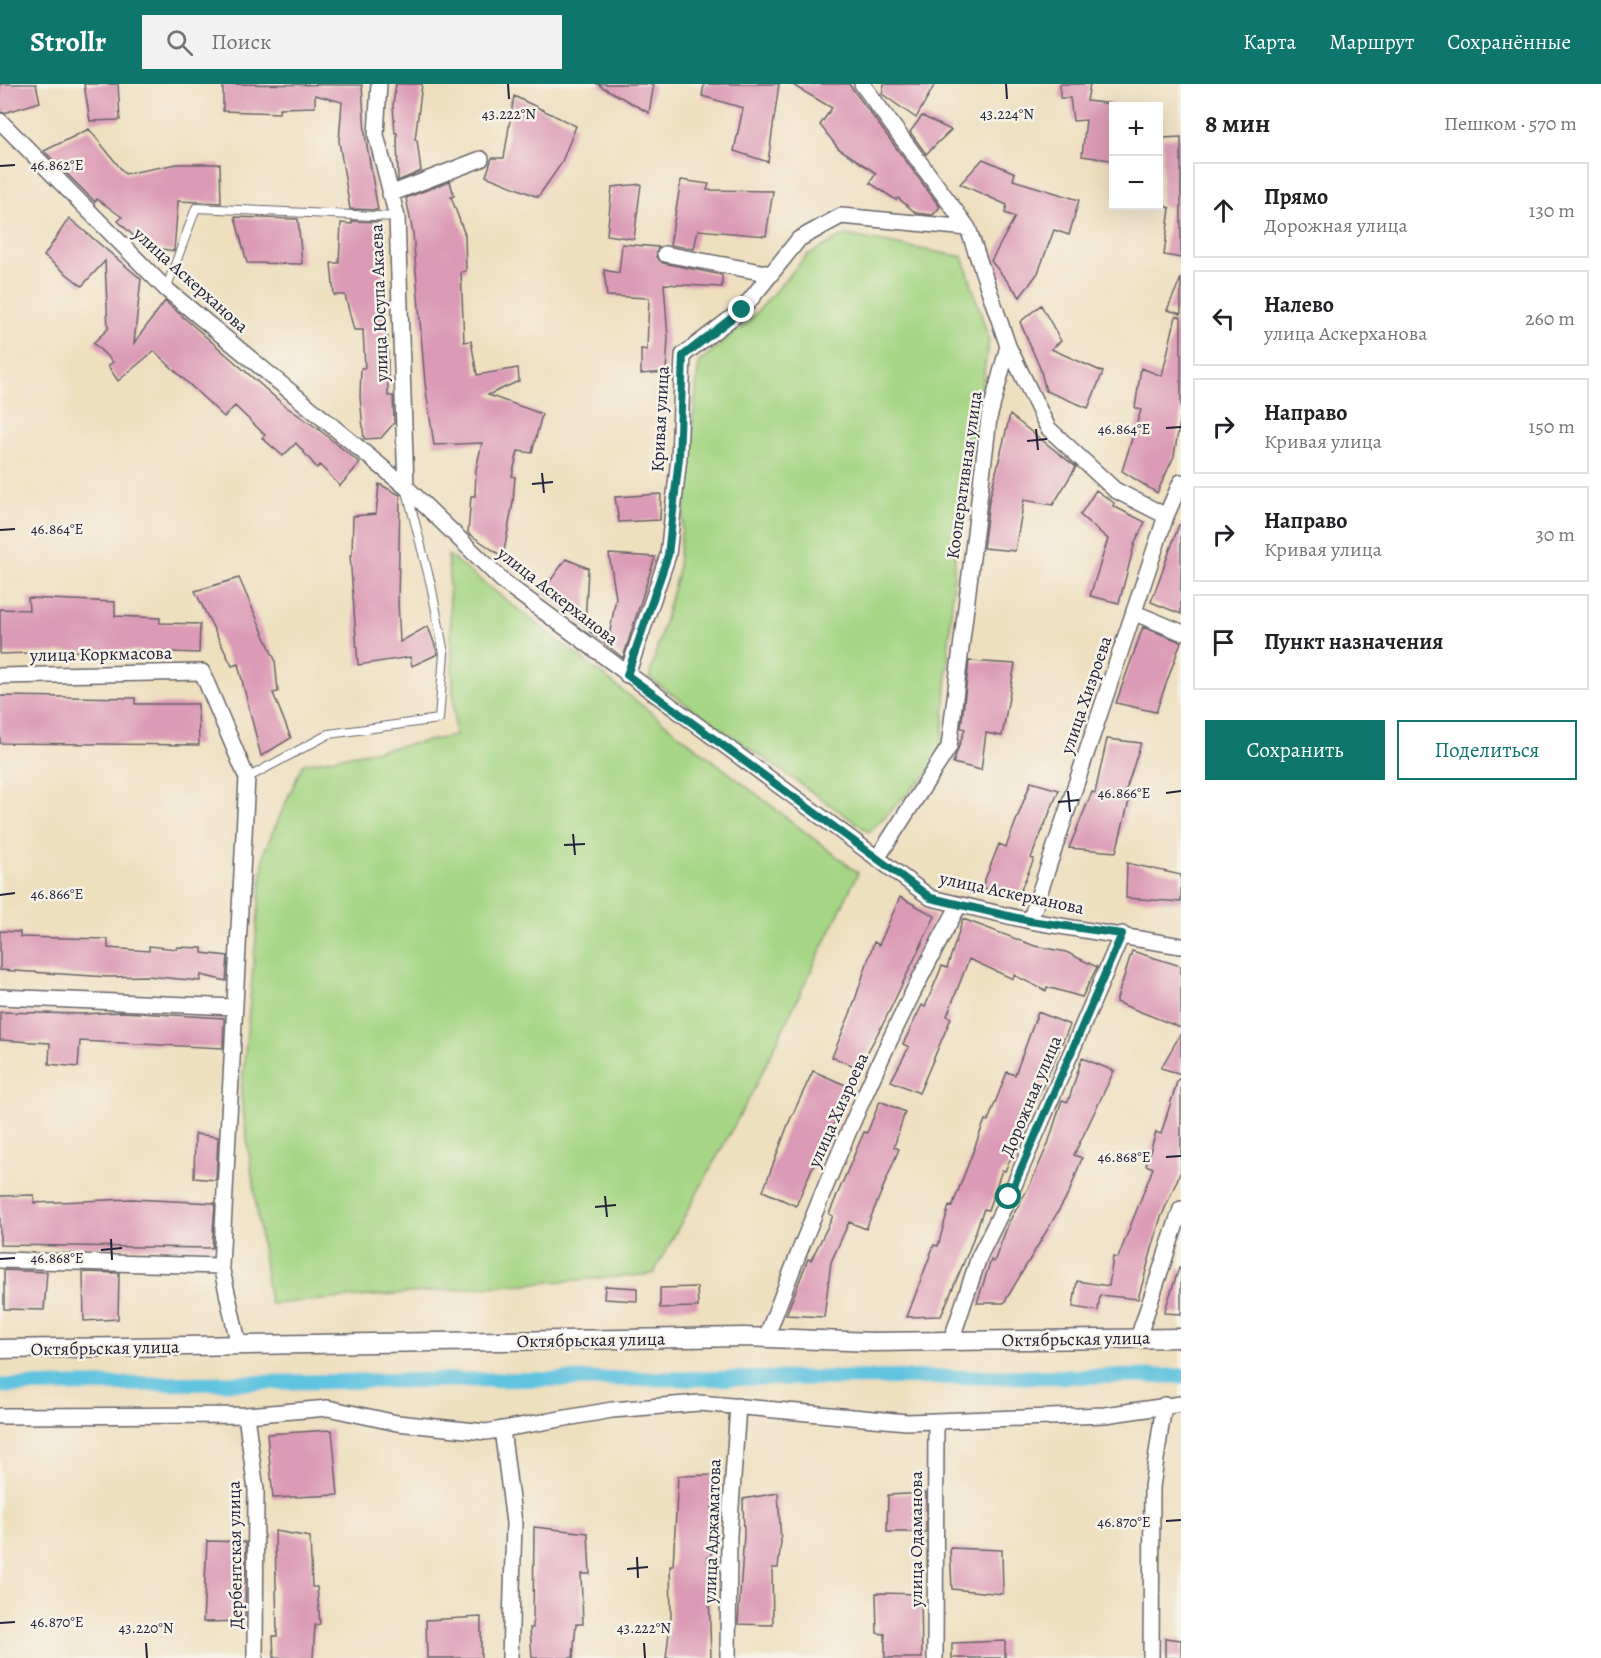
<!DOCTYPE html>
<html lang="ru">
<meta charset="utf-8">
<style>
body{margin:0;font-family:Alegreya,serif;background:#f2f2f2;color:#202124}
.controls{position:absolute;right:18px;top:18px;display:grid;overflow:hidden;border-radius:0px;box-shadow:0 6px 24px #0002}
.controls button{width:54px;height:54px;display:grid;place-items:center;padding:0;border:0;border-bottom:2px solid #e0e0e0;background:#fff;color:#202124;font:30px sans-serif}
.stop{position:absolute;width:18px;height:18px;margin:-14px;border:4px solid #0f766e;border-radius:50%;background:#fff}
.stop.end{background:#0f766e;border-color:#fff;box-shadow:0 2px 6px #0008}
.list{margin:0;padding:0;list-style:none}
h2{display:flex;justify-content:space-between;align-items:center;height:78px;margin:0;padding:0 24px;font-size:26px}
h2 small{font-size:20px;font-weight:400;color:#757577}
.list li{display:grid;grid-template-columns:39px 1fr auto;gap:18px;align-items:center;box-sizing:border-box;height:96px;margin:0 12px 12px;padding:0 12px;border:2px solid #e0e0e0;border-radius:0px}
.list b{display:block;font-size:22px;white-space:nowrap}
.list p{margin:0;font-size:20px;white-space:nowrap;color:#757577}
.list em{font-size:20px;font-style:normal;color:#757577}
.actions{display:flex;gap:12px;padding:18px 24px}
.actions a{flex:1;padding:14px 0;border:2px solid #0f766e;border-radius:0px;text-align:center;font-size:21px;color:#0f766e}
.actions .main{background:#0f766e;color:#fff}
.icon{flex:none;width:33px;height:33px;fill:none;stroke:currentColor;stroke-width:2;stroke-linecap:round;stroke-linejoin:round}
.map{position:relative;flex:none;width:1181px;height:1574px;overflow:hidden}
header{display:flex;align-items:center;gap:36px;box-sizing:border-box;height:84px;padding:0 30px;background:#0f766e;color:#fff}
header strong{font-size:28px}
nav{display:flex;gap:33px;margin-inline-start:auto;font-size:21px}
.search{width:420px;height:54px;background:#f2f2f2;display:flex;align-items:center;gap:15px;box-sizing:border-box;padding:0 21px;border-radius:0px;color:#757577;font-size:22px}
main{display:flex}
aside{flex:1;background:#fff}
.map>svg:first-child{display:block}
.green{fill:#a6d685;stroke:#647c60;stroke-width:1.5}
.lines{fill:none;stroke-linecap:round;stroke-linejoin:round}
.canal{stroke:#61c3df;stroke-width:15}
.building{fill:#db9ab5}
.service-casing{stroke:#696469;stroke-width:10}
.minor-casing{stroke:#696469;stroke-width:18}
.tertiary-casing{stroke:#696469;stroke-width:21}
.service{stroke:#fff;stroke-width:8}
.minor{stroke:#fff;stroke-width:15}
.tertiary{stroke:#fff;stroke-width:18}
.route{stroke:#0f766e;stroke-width:8}
.ticks{fill:none;stroke:#22223b;stroke-width:2}
.labels{text-anchor:middle;stroke-width:5;stroke-linejoin:round;paint-order:stroke}
.street-label{font-size:18px;fill:#22223b;stroke:#f7f3e8}
.ticks-label{font-size:15px;text-anchor:middle;fill:#22223b;stroke:#f7f3e8;stroke-width:5;stroke-linejoin:round;paint-order:stroke}
</style>
<header>
<strong>Strollr</strong>
<div class="search"><svg class="icon" aria-label="search" viewBox="0 0 24 24"><circle cx="10" cy="10" r="6"/><path d="M15 15l6 6"/></svg>Поиск</div>
<nav><a>Карта</a><a>Маршрут</a><a>Сохранённые</a></nav>
</header>
<main>
<div class="map">
<svg width="1181" height="1574" viewBox="0 0 1181 1574">
<rect width="100%" height="100%" fill="#f7f3e8"/>
<filter id="ink" filterUnits="userSpaceOnUse"><feTurbulence type="fractalNoise" baseFrequency=".0167" numOctaves="2"/><feDisplacementMap in="SourceGraphic" scale="12" xChannelSelector="R" yChannelSelector="G"/><feConvolveMatrix kernelMatrix="1 2 1 2 8 2 1 2 1" color-interpolation-filters="sRGB"/></filter>
<filter id="wash" filterUnits="userSpaceOnUse"><feTurbulence type="fractalNoise" baseFrequency=".008" numOctaves="4" result="noise"/><feDisplacementMap in="SourceGraphic" scale="24" xChannelSelector="R" yChannelSelector="G"/><feGaussianBlur stdDeviation="1.35" result="paint"/><feColorMatrix in="noise" values="0 0 0 0 0 0 0 0 0 0 0 0 0 0 0 0 0 1.4 0 .05"/><feComposite in="paint" operator="in"/></filter>
<g filter="url(#wash)">
<rect width="100%" height="100%" fill="#eedfbf"/>
<!-- green -->
<path class="green" d="M845 151 963 173 989 256 955 472 941 676 869 748 649 594 677 491 699 278 750 236 807 171Z
M448 471 858 789 754 1005 653 1190 270 1220 241 1012 264 768 303 680 455 652Z"/>
<g class="lines">
<!-- canal -->
<path class="canal" d="M0 1302 449 1296 1181 1292"/>
</g>
<g id="blocks">
<!-- building -->
<path class="building" d="M0 0H36L40 18 4 29 0 28Z
M84 0H118L120 36 90 37Z
M223 0 362 1 365 50 378 126 350 125 339 57 342 18 315 11V23L280 24 279 29 223 27Z
M396 0H422L415 56H417L421 87 398 97 397 49H395L393 21Z
M597 0H654L649 29Z
M704 0H779L768 78 734 67 743 24 702 12Z
M791 0H849L940 123 933 131 916 129 898 114 896 116 870 99 876 89 838 64 820 41 832 24Z
M884 0H935L916 34 882 10Z
M1060 0H1090L1087 17 1113 20V65L1110 76 1082 72 1086 36 1073 37 1070 14H1060Z
M514 12 576 42 561 80 538 113 486 92 492 74H504Z
M922 32 951 46 926 70 910 48Z
M89 45 125 90 177 80H220L221 119 178 117 174 167 144 162 118 137 122 133 97 115 95 118 44 67Z
M1181 53V174L1164 171 1170 124 1161 121 1163 54Z
M983 75 1015 89 1013 96 1079 116 1069 151 1054 146 1038 189 1020 213 991 177 1015 133 1005 129 1007 121 960 100Z
M681 96 709 100 707 106 773 107 766 152 698 146 694 165 670 161Z
M450 97 454 112 451 113 465 151 466 187 461 188 464 258 471 257 477 291 518 284 519 297 488 311 542 330 532 369 518 367 512 392 515 393 513 418 503 473 468 449 471 412H475L476 385 482 359 434 361 425 299 413 149 406 114Z
M641 100 634 155 607 151 612 103Z
M235 133 298 135 302 180 247 179Z
M69 134 141 195 134 259 165 217 285 322 317 344 360 379 340 402 320 381 317 384 296 359 283 372 262 354 265 351 235 322 224 333 154 267 118 297 108 282 113 278 93 259 108 245 105 177 82 202 44 172Z
M352 137 380 138 384 159 382 211 385 253H388V312H393L394 339 381 354 364 355 360 313 361 284H365L363 246H354L345 211H334L331 179H339L341 139 352 140Z
M622 160 658 163 656 173 663 179 722 191V203L664 200 668 254 666 288 641 290V265L647 266 649 214 607 212 604 186 619 189Z
M1181 194V230L1167 226Z
M1041 221 1061 257 1051 265 1103 288 1088 324 1046 307 1040 284 1020 238Z
M1176 232 1181 233V330L1174 372 1157 409 1122 387 1141 326 1135 324 1141 284 1162 292Z
M1010 331 1076 383 1053 421 1024 416 1015 467 983 464 989 417Z
M379 400 400 411 398 517 400 558 428 542 438 570 412 582 410 573 358 581 350 471H352L353 432 376 430Z
M1096 406 1114 419 1113 422 1145 438 1135 458 1119 519 1090 512 1108 455 1080 431Z
M661 410 660 436 619 438 615 413Z
M1179 441H1181V530L1151 518Z
M609 470 655 473 623 574 589 547 609 553 616 514Z
M566 475 588 484 585 542 543 507Z
M239 494 275 576 278 608 273 609 291 654 261 672 238 580 232 582 195 507Z
M28 514 115 518V532L160 534V539L200 540 199 569 116 566 0 570V525L29 526Z
M1143 543 1181 558 1156 628 1116 619Z
M969 577 1015 580 1002 652 986 649 981 686 953 679 965 645 961 644Z
M0 612 135 614V620H198L199 661 0 659Z
M1107 655 1141 659 1123 715 1129 717 1116 768 1069 764 1092 708 1095 709Z
M1031 698 1059 706 1031 774 1034 775 1017 815 982 803 999 760 1006 763Z
M1127 779 1181 791V818L1126 814Z
M900 813 935 832 885 936 859 984 832 973 852 925 874 858 879 861Z
M963 835 1035 862 1066 868 1097 883 1082 913 1047 903 1046 907 1014 891 1013 895 969 875 947 932 951 934 919 1009 891 997 909 963 903 960 922 921 925 923 942 882 947 884Z
M0 847 20 848V853L108 855V864L149 867V862L177 865V863L202 864V869L228 872 226 897 201 891 200 897 147 892 108 893 0 886Z
M1132 867 1181 882V944L1116 918Z
M0 928 82 930 122 928 224 934 223 964 80 957 78 983 49 980 50 959 0 956Z
M1038 928 1070 941 1005 1087 1002 1086 988 1126 984 1125 969 1166 941 1232 907 1233 934 1161 938 1162 949 1122 952 1123 985 1036 988 1037 1007 988 1015 991Z
M1181 949V990L1161 984Z
M1082 974 1114 987 1074 1071 1082 1074 1069 1109 1004 1219H977L991 1176 994 1178 1009 1138 1030 1101 1048 1060 1062 1016 1068 1018Z
M813 987 850 1003 821 1072 818 1070 796 1122 763 1107 789 1038Z
M1178 995H1181V1087L1160 1136 1138 1215 1100 1211 1098 1227 1073 1223 1077 1197 1109 1202 1113 1173 1118 1174 1153 1084 1146 1081 1156 1048 1161 1050Z
M880 1017 905 1028 894 1063 899 1065 866 1145 849 1138 831 1178 824 1233 786 1231 808 1175 811 1176 833 1132 829 1130 864 1048 867 1049Z
M195 1050 218 1053 216 1096 194 1094Z
M34 1111V1119L132 1115 215 1119 212 1164 0 1161V1112Z
M1179 1184 1181 1185V1230L1164 1229Z
M4 1186 47 1188 44 1226 4 1225Z
M83 1188 119 1189 118 1235 84 1237Z
M605 1202 637 1204V1217L604 1215Z
M697 1203 698 1223 660 1224V1204Z
M332 1346 338 1411 273 1414 267 1350Z
M716 1391 712 1424 711 1473H708L711 1574H666L671 1533 670 1482H673L678 1392Z
M778 1409 781 1458 778 1484H772L773 1541 738 1540 744 1451 743 1415Z
M926 1409V1448H887L888 1411Z
M534 1443 588 1449 590 1490H581L583 1540H576L573 1574H532L530 1544H533Z
M275 1447 310 1453 312 1503H317L320 1540 315 1541 313 1574H274L273 1552H277Z
M207 1457 246 1458 245 1537 203 1538Z
M950 1464 1002 1466 1003 1510 952 1505Z
M876 1509 921 1510 922 1574H885V1550L877 1549Z
M481 1533V1574H427L426 1536Z
M1165 1554 1181 1556V1574H1165Z
M1005 1557V1574H952V1559Z"/>
</g>
</g>
<g filter="url(#ink)">
<use href="#blocks" fill-opacity="0" stroke="#696469" stroke-width="1.5"/>
<g class="lines">
<defs>
<path id="service" d="M166 205 196 124 397 133
M247 694 329 650 439 635 444 569 431 501 407 407"/>
<path id="minor" d="M379 0 376 51 397 133 406 403
M862 0 968 144 1008 262 989 334 949 663 878 773
M0 37 166 205 406 403 505 499 931 814 1030 837 1181 862
M390 110 481 75
M665 170 771 190
M1008 262 1048 344 1115 406 1166 432
M1135 529 1181 548
M627 591 668 471 679 374 683 271 742 226 799 155 841 132 968 144
M0 592 202 588 247 694 221 1182 239 1262
M1030 837 1166 432 1181 398
M0 913 234 923
M0 1176 221 1182
M766 1254C822 1106 882 959 959 821
M1138 1254 1181 1125
M951 1257 979 1173 1009 1113 1122 850
M246 1331 256 1406 255 1574
M0 1332 246 1331 328 1324 397 1339 486 1348 612 1326 699 1319 907 1338 1105 1331 1181 1320
M502 1345 514 1439 510 1574
M728 1574 729 1451 738 1322
M935 1574 936 1337
M1151 1574 1152 1403 1164 1321"/>
<path id="tertiary" d="M0 1265 744 1253 873 1258 1181 1254"/>
</defs>
<!-- service casing -->
<use href="#service" class="service-casing"/>
<!-- minor casing -->
<use href="#minor" class="minor-casing"/>
<!-- tertiary casing -->
<use href="#tertiary" class="tertiary-casing"/>
<!-- service -->
<use href="#service" class="service"/>
<!-- minor -->
<use href="#minor" class="minor"/>
<!-- tertiary -->
<use href="#tertiary" class="tertiary"/>
</g>
</g>
<g class="lines" filter="url(#ink)">
<!-- route -->
<path class="route" d="M742 226 683 272 679 374 668 471 627 591 931 814 1030 837 1122 850 1009 1113"/>
</g>
<!-- ticks -->
<path class="ticks" d="M508 0 509 15M1006 0 1007 15M0 82 15 81M1166 344 1181 343M1036 345 1038 366M1027 357 1047 355M542 389 544 409M532 400 553 398M0 446 15 445M1068 707 1070 728M1166 709 1181 707M1058 718 1079 716M573 750 575 771M564 761 585 760M0 811 15 809M1166 1073 1181 1072M605 1112 607 1133M595 1123 616 1121M111 1155 112 1176M101 1166 122 1164M0 1175 15 1174M1166 1437 1181 1436M637 1473 638 1494M627 1485 648 1483M0 1539 15 1538M146 1559 147 1574M644 1559 645 1574"/>
<g class="labels">
<!-- street labels -->
<g class="street-label">
<text transform="translate(191 196) rotate(42)" y="6">улица Аскерханова</text>
<text transform="translate(379 219) rotate(-92)" y="6">улица Юсупа Акаева</text>
<text transform="translate(660 335) rotate(-87)" y="6">Кривая улица</text>
<text transform="translate(964 391) rotate(-82)" y="6">Кооперативная улица</text>
<text transform="translate(558 512) rotate(38)" y="6">улица Аскерханова</text>
<text transform="translate(101 570) rotate(-1)" y="6">улица Коркмасова</text>
<text transform="translate(1086 611) rotate(-71)" y="6">улица Хизроева</text>
<text transform="translate(1012 809) rotate(12)" y="6">улица Аскерханова</text>
<text transform="translate(1031 1012) rotate(-67)" y="6">Дорожная улица</text>
<text transform="translate(838 1026) rotate(-66)" y="6">улица Хизроева</text>
<text transform="translate(1076 1255) rotate(-1)" y="6">Октябрьская улица</text>
<text transform="translate(591 1256) rotate(-1)" y="6">Октябрьская улица</text>
<text transform="translate(105 1264) rotate(-1)" y="6">Октябрьская улица</text>
<text transform="translate(712 1447) rotate(-88)" y="6">улица Аджаматова</text>
<text transform="translate(916 1455) rotate(-90)" y="6">улица Одаманова</text>
<text transform="translate(235 1471) rotate(-91)" y="6">Дербентская улица</text>
</g>
</g>
<g class="ticks-label">
<text x="509" y="35">43.222°N</text>
<text x="1007" y="35">43.224°N</text>
<text x="57" y="86">46.862°E</text>
<text x="1124" y="350">46.864°E</text>
<text x="57" y="450">46.864°E</text>
<text x="1124" y="714">46.866°E</text>
<text x="57" y="815">46.866°E</text>
<text x="1124" y="1078">46.868°E</text>
<text x="57" y="1179">46.868°E</text>
<text x="1124" y="1443">46.870°E</text>
<text x="57" y="1543">46.870°E</text>
<text x="146" y="1549">43.220°N</text>
<text x="644" y="1549">43.222°N</text>
</g>
</svg>
<div class="controls">
<button>+</button>
<button>−</button>
</div>
<div class="stop" style="left:1009px;top:1113px"></div>
<div class="stop end" style="left:742px;top:226px"></div>
</div>
<aside>
<h2>8 мин<small>Пешком · 570 m</small></h2>
<ul class="list">
<li><svg class="icon" aria-label="ahead" viewBox="0 0 24 24"><path d="M12 20V5M6 11l6-6 6 6"/></svg><div><b>Прямо</b><p>Дорожная улица</p></div><em>130 m</em></li>
<li><svg class="icon" aria-label="left" viewBox="0 0 24 24"><path d="M17 20v-9H6M10 6l-5 5 5 5"/></svg><div><b>Налево</b><p>улица Аскерханова</p></div><em>260 m</em></li>
<li><svg class="icon" aria-label="right" viewBox="0 0 24 24"><path d="M7 20v-9h11M14 6l5 5-5 5"/></svg><div><b>Направо</b><p>Кривая улица</p></div><em>150 m</em></li>
<li><svg class="icon" aria-label="right" viewBox="0 0 24 24"><path d="M7 20v-9h11M14 6l5 5-5 5"/></svg><div><b>Направо</b><p>Кривая улица</p></div><em>30 m</em></li>
<li><svg class="icon" aria-label="arrive" viewBox="0 0 24 24"><path d="M6 21V4h12l-3 4 3 4H6"/></svg><div><b>Пункт назначения</b></div></li>
</ul>
<div class="actions"><a class="main">Сохранить</a><a>Поделиться</a></div>
</aside>
</main>
